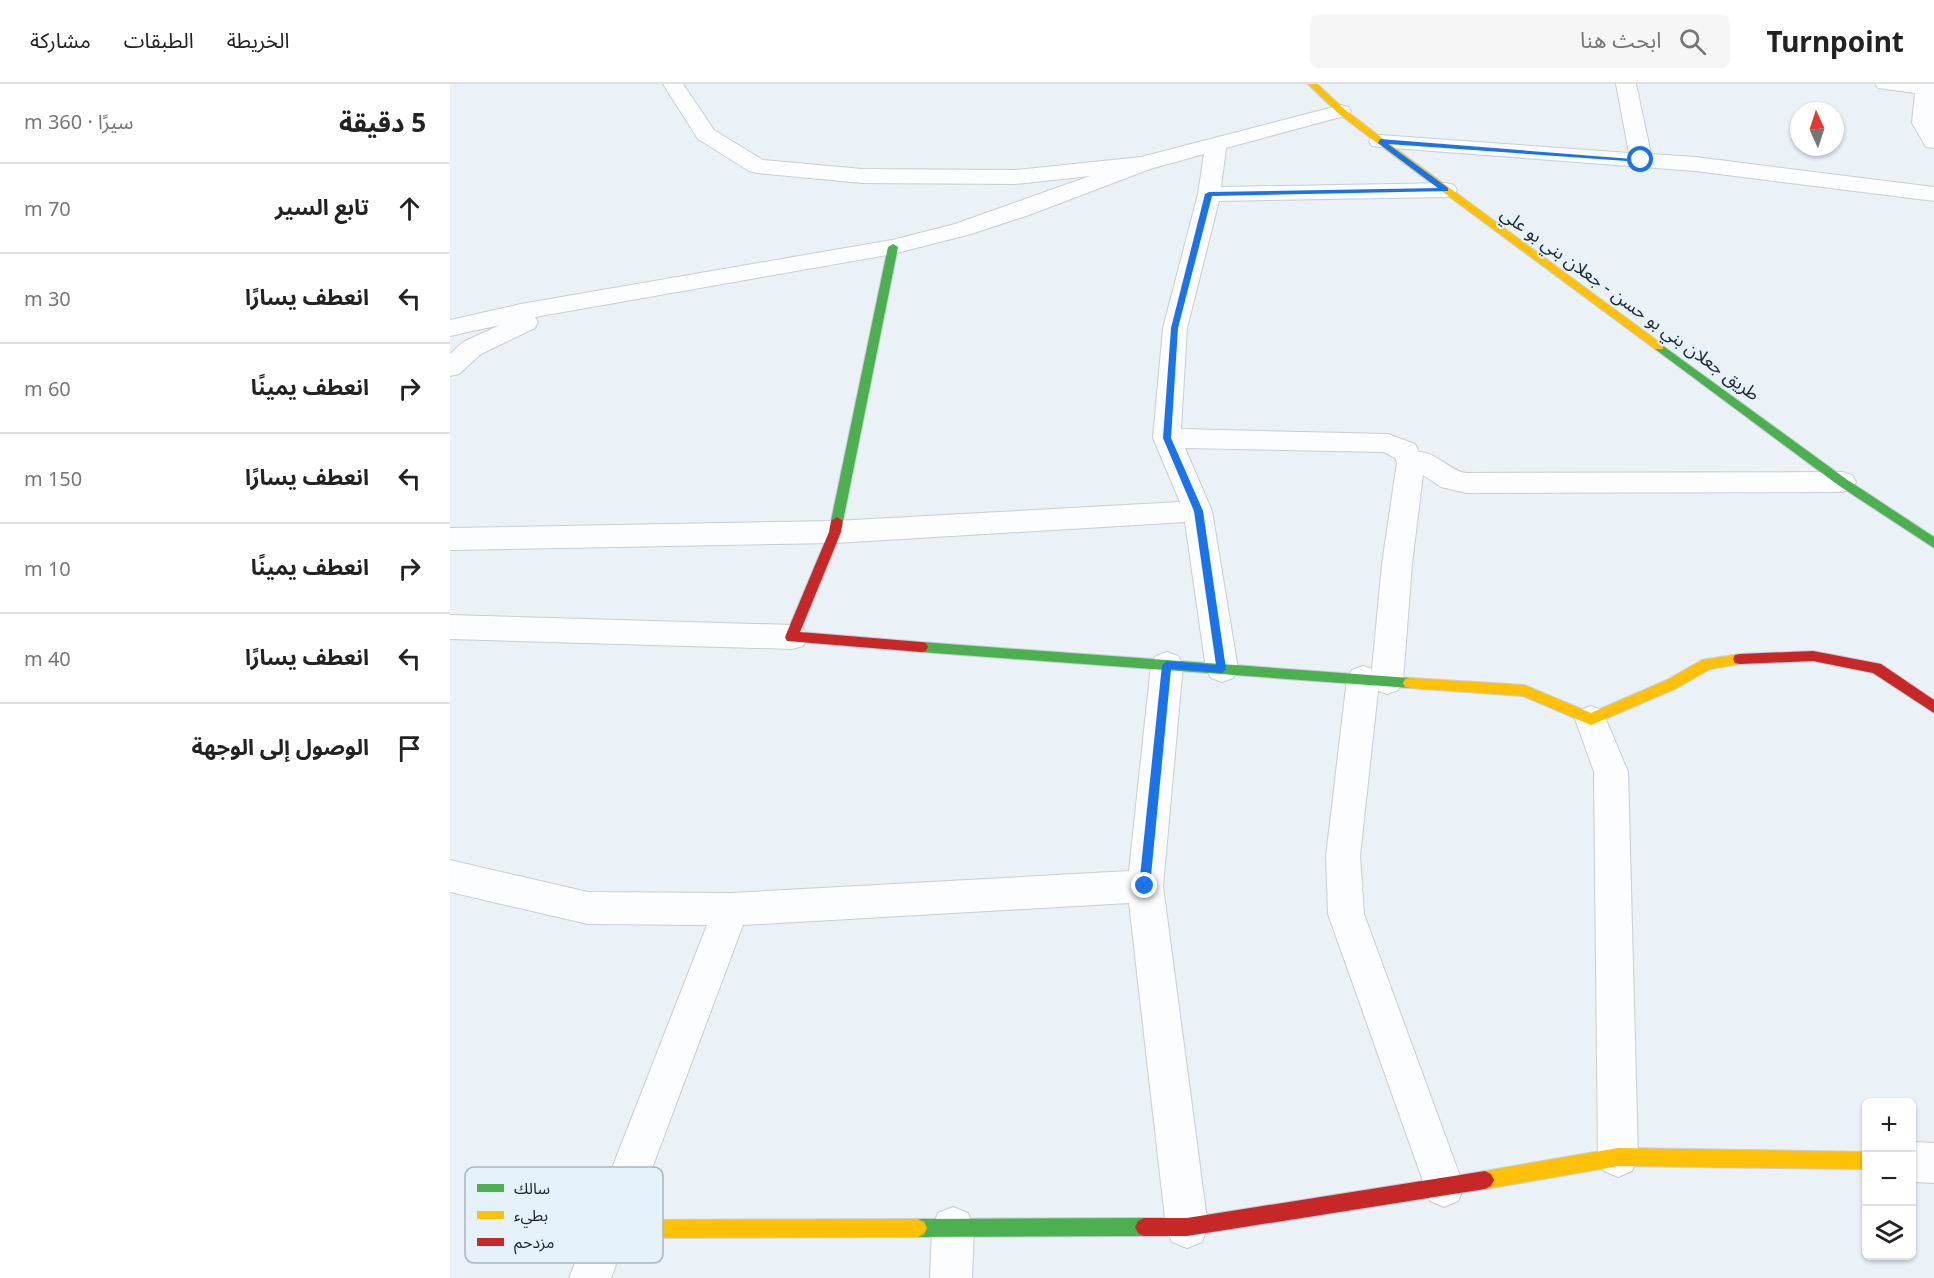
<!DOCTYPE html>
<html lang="ar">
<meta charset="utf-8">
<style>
body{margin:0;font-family:"Noto Sans","Noto Sans Arabic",sans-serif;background:#f6f6f6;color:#222;direction:rtl}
.controls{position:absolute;right:18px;bottom:18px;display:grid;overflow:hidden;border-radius:9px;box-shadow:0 2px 4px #0004}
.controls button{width:54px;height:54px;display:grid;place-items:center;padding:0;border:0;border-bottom:2px solid #e0e0e0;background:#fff;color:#222;font:30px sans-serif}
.compass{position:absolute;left:1340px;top:18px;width:54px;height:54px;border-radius:50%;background:#fff;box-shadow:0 2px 4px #0004;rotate:357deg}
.stop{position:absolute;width:18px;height:18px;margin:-14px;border:4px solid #1a73e8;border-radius:50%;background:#fff}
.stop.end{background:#1a73e8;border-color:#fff;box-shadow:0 2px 6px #0008}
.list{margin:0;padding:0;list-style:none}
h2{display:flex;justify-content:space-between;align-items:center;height:78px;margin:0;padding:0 24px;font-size:26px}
h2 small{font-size:20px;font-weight:400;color:#767676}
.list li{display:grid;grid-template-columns:39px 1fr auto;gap:18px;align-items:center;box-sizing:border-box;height:90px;padding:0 24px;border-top:2px solid #e0e0e0}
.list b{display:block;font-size:22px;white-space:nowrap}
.list em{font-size:20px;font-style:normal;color:#767676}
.icon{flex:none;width:33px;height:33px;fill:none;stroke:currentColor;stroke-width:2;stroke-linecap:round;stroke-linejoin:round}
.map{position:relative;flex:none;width:1484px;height:1194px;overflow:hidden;direction:ltr}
header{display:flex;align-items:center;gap:36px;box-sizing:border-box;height:84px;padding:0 30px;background:#fff;border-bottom:2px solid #e0e0e0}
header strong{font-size:28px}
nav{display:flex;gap:33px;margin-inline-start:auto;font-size:21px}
.search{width:420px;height:54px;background:#f6f6f6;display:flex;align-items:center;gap:15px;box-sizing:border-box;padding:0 21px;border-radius:9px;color:#767676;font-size:22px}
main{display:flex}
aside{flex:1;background:#fff}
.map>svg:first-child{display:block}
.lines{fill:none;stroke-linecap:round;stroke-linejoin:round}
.street-casing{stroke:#c7ced4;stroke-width:2}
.fast-casing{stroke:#c7ced4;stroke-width:2}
.slow-casing{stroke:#c7ced4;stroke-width:2}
.jam-casing{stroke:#c7ced4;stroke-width:2}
.street{fill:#fcfdfe;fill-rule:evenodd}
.fast{fill:#4caf50;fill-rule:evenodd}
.slow{fill:#ffc107;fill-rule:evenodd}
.jam{fill:#c62828;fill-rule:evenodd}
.route{fill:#1a73e8}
.labels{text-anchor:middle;stroke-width:4.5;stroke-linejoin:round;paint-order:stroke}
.far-street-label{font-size:18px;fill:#20282e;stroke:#e5f2fc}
.key{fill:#e5f2fc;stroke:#aab5be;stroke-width:1.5}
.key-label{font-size:16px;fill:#20282e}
</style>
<header>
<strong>Turnpoint</strong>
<div class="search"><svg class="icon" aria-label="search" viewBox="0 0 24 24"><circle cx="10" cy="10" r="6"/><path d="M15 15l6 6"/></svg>ابحث هنا</div>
<nav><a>الخريطة</a><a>الطبقات</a><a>مشاركة</a></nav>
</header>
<main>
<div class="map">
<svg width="1484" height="1194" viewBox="0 0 1484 1194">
<rect width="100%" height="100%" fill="#eaf1f7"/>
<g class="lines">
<defs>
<path id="street" d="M213 0H233L264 46 313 76 412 85 565 86 691 73 891 21 898 23 901 27 898 31 776 64 771 103 996 99 1004 101 1007 106 1004 111 996 113 769 117 737 244 731 345 938 350 965 360 969 368C988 369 998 386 1016 389L1392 388 1402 391 1406 398 1402 405 1392 408 1016 409 991 403 973 391 962 480 953 597 948 606 937 610 928 607 910 772 914 830 1014 1103 1008 1117 994 1123 980 1117 878 830 876 772 897 595 902 586 913 582 922 585 932 480 947 378 945 374 934 368 735 364 762 427 788 585 783 594 772 598 761 594 756 585 735 438 385 459 0 466V444L385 437 730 418 703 354 713 244 748 110 754 70 700 85 579 131 521 150 443 170 85 233 88 238 85 244 31 270 9 290 0 292V270L13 258 50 241 0 252V236L71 220 442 156 505 140 640 92 565 100 412 99 307 89 299 87 248 55Z
M1166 0H1186L1201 70 1245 73 1484 103V117L1245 87 930 63 922 62 919 57 922 52 930 51 1179 69Z
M1425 0H1484V64L1476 63 1462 39 1465 9 1428 4Z
M0 531 342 541 353 544 357 553 353 562 342 565 0 555Z
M717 568 728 572 733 581 713 802 758 1143 752 1158 737 1164 722 1158 716 1143 679 819 293 841 161 1194H119L257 841 138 840 0 808V776L138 808 281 809 679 787 701 581 706 572Z
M1141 622 1152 626 1178 688 1188 1073 1182 1087 1168 1093 1154 1087 1148 1073 1144 688 1125 635 1130 626Z
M1462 1058 1484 1059V1099L1462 1098Z
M503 1123 518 1129 524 1144 522 1194H480L482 1144 488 1129Z"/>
<path id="fast" d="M443 160 448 163 393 437 387 441 381 437 438 163Z
M1209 259 1396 395 1484 453V464L1388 401 1205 265 1204 263Z
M471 558 960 594 965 595 967 599 965 603 960 604 471 568 466 567 464 563 466 559Z
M694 1134 700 1137 703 1143 700 1149 694 1152 468 1153 462 1150 459 1144 462 1138 468 1135Z"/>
<path id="slow" d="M858 0H867L894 25 933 55 1213 261V265H1205L927 59 888 29Z
M1290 570 1295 571 1297 575 1295 579 1260 585 1227 604 1141 641 1073 612 960 604 955 603 953 599 955 595 960 594 1074 601 1141 629 1217 596 1252 576Z
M1168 1064 1416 1068V1085L1168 1082 1035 1105 1029 1102 1026 1096 1029 1090 1035 1087Z
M468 1135 474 1138 477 1144 474 1150 468 1153 157 1154 151 1151 148 1145 151 1139 157 1136Z"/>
<path id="jam" d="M387 433 393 437 391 448 350 548 471 558 476 559 478 563 476 567 471 568 337 557 335 553 379 448 381 437Z
M1363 567 1431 580 1484 616V629L1423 589 1363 577 1290 580 1285 579 1283 575 1285 571 1290 570Z
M1035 1087 1041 1090 1044 1096 1041 1102 1035 1105 737 1152H694L688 1149 685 1143 688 1137 694 1134H737Z"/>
</defs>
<!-- street casing -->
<use href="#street" class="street-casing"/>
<!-- fast casing -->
<use href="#fast" class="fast-casing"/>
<!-- slow casing -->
<use href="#slow" class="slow-casing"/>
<!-- jam casing -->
<use href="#jam" class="jam-casing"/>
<!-- street -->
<use href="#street" class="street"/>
<!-- fast -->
<use href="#fast" class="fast"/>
<!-- slow -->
<use href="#slow" class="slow"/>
<!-- jam -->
<use href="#jam" class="jam"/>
</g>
<!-- route -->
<path class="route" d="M930 55 1195 76 1191 78 938 60 998 104V107L762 112 728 244 721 354 753 427 776 585 772 589 721 585 700 802 695 807 689 802 712 581 717 577 766 581 744 427 713 354 721 244 755 110 759 108 988 104 928 59Z"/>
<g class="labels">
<!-- far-street labels -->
<g class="far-street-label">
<text transform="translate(1180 220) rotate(36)" y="6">طريق جعلان بني بو حسن - جعلان بني بو علي</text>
</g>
</g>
<!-- legend -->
<rect x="15" y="1083" width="198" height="96" rx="9" class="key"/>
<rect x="27" y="1100" width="27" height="8" fill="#4caf50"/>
<rect x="27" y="1127" width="27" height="8" fill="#ffc107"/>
<rect x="27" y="1154" width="27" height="8" fill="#c62828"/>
<g class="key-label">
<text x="64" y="1110">سالك</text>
<text x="64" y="1137">بطيء</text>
<text x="64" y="1164">مزدحم</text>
</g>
</svg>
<div class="controls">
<button>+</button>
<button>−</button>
<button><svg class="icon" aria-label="layers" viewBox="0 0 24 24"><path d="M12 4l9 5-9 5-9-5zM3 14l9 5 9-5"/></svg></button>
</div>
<svg class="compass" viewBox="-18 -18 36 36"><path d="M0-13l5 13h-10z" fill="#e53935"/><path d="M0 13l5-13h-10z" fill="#767676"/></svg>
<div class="stop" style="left:1191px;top:76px"></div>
<div class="stop end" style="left:695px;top:802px"></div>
</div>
<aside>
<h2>5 دقيقة<small>سيرًا · 360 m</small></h2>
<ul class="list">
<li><svg class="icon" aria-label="ahead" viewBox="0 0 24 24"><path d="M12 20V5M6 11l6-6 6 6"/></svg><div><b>تابع السير</b></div><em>70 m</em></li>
<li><svg class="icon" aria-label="left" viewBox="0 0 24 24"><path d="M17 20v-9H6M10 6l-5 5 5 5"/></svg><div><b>انعطف يسارًا</b></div><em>30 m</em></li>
<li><svg class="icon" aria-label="right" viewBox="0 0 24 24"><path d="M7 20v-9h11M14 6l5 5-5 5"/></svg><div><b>انعطف يمينًا</b></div><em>60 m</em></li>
<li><svg class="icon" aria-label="left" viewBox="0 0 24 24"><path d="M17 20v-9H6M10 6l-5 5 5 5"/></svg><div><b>انعطف يسارًا</b></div><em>150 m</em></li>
<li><svg class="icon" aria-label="right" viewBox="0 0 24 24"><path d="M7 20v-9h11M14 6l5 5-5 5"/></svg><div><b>انعطف يمينًا</b></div><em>10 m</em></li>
<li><svg class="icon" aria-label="left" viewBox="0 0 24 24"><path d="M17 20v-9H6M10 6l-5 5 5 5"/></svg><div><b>انعطف يسارًا</b></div><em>40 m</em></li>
<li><svg class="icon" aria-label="arrive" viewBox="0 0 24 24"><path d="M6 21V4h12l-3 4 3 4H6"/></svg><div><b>الوصول إلى الوجهة</b></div></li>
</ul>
</aside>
</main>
